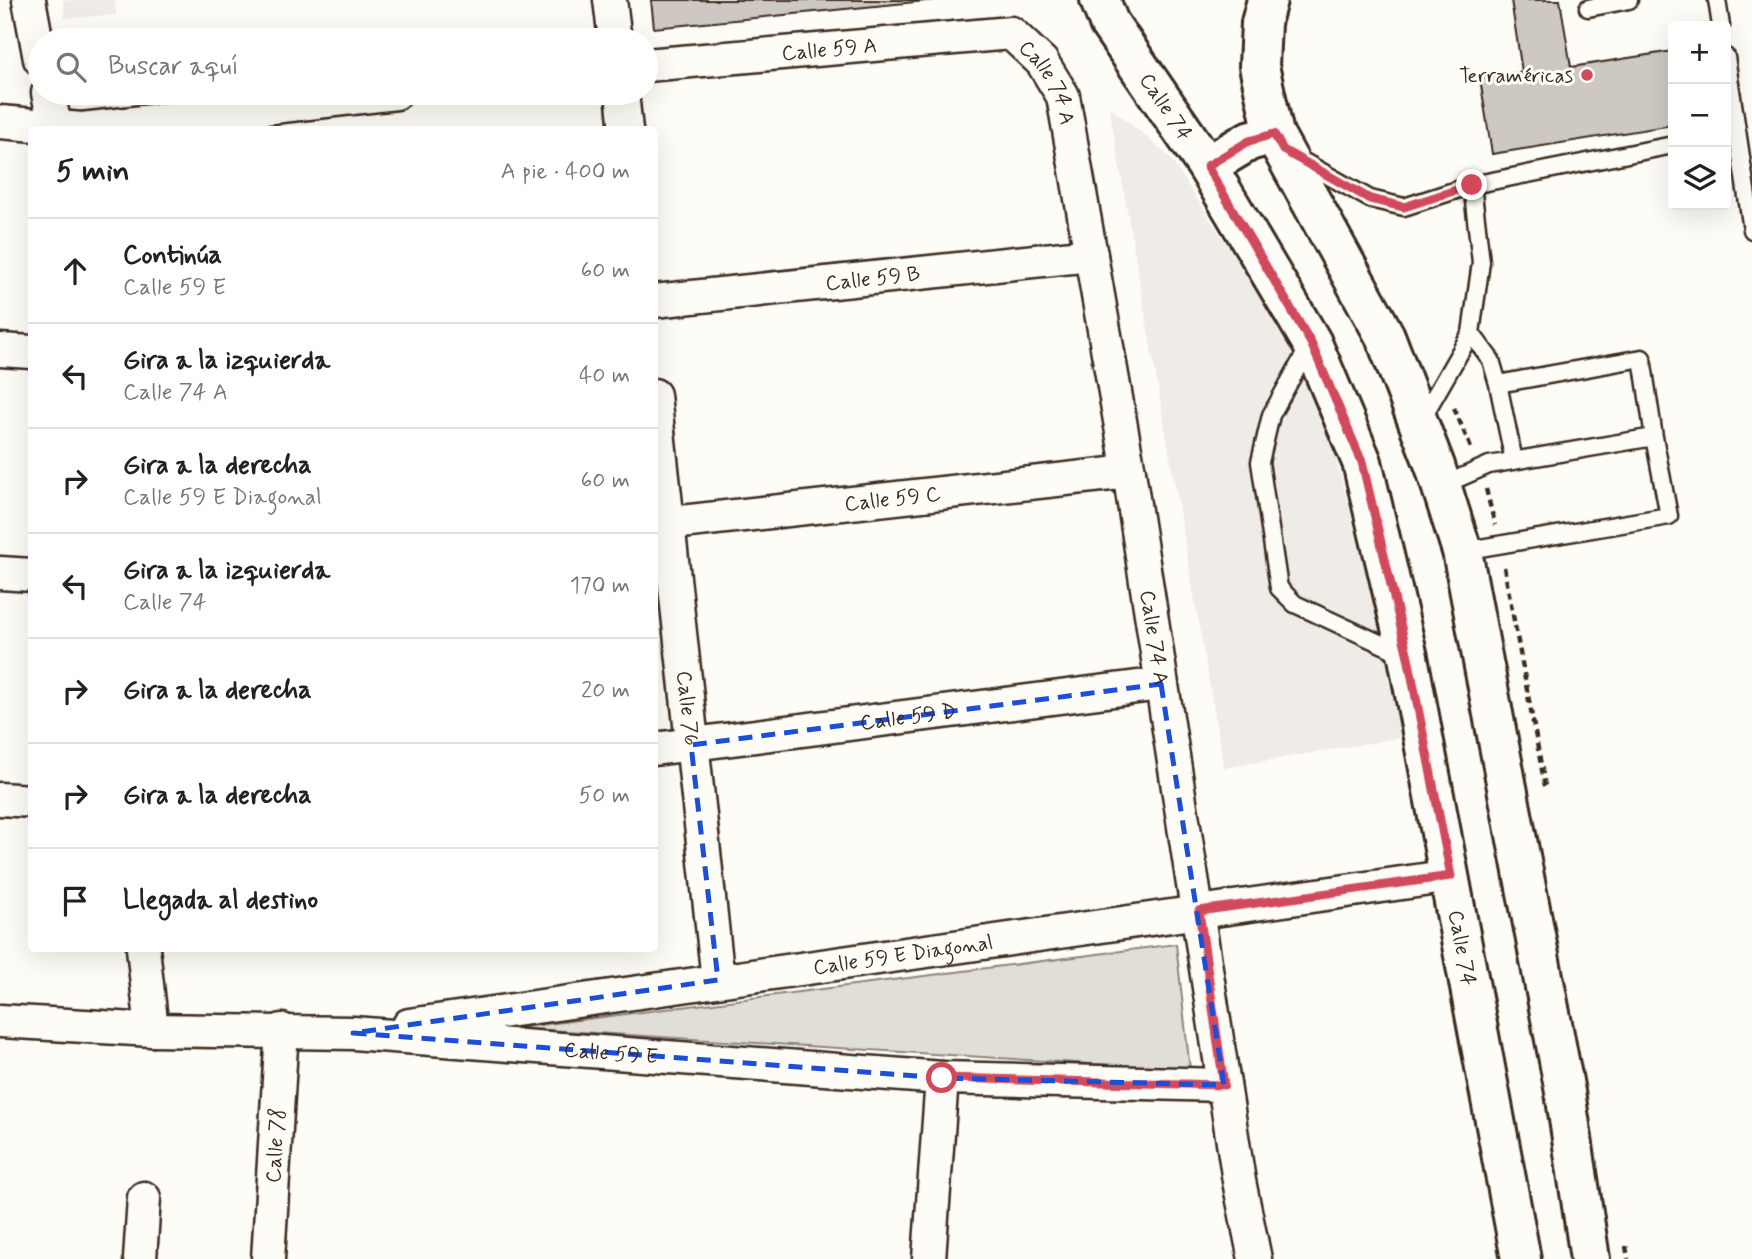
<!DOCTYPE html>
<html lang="es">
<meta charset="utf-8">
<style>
body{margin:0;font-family:Mynerve,sans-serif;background:#f2f2f2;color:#222}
.controls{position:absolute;right:21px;top:21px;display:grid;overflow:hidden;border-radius:7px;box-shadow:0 7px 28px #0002}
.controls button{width:63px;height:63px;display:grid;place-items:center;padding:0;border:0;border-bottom:2px solid #e0e0e0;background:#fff;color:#222;font:35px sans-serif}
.stop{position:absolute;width:21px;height:21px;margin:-16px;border:5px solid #d1495b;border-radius:50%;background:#fff}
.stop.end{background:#d1495b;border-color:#fff;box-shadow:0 2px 7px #0008}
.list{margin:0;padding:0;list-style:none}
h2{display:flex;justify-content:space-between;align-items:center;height:91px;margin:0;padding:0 28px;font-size:30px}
h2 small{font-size:23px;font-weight:400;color:#767676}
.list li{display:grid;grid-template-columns:46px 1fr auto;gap:21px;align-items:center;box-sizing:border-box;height:105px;padding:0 28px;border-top:2px solid #e0e0e0}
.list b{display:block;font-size:26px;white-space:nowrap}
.list p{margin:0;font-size:23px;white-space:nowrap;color:#767676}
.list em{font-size:23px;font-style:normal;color:#767676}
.icon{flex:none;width:38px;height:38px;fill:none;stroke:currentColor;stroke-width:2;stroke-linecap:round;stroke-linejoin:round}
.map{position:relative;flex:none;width:1752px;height:1259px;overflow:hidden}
.search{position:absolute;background:#fff;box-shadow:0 7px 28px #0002;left:28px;top:28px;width:630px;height:77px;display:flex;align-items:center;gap:18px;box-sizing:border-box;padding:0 24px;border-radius:38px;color:#767676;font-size:26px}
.panel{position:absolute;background:#fff;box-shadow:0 7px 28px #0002;left:28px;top:126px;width:630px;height:826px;border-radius:7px}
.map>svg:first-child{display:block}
.built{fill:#efece7}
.green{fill:#e1ded7;stroke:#8e847a;stroke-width:2}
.building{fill:#cdc8c2;stroke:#3b2a1e;stroke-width:2}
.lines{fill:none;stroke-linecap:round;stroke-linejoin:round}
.lane-casing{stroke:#3b2a1e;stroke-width:21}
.street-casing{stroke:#3b2a1e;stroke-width:37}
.secondary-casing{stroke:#3b2a1e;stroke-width:44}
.path{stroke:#3b2a1e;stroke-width:4.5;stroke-dasharray:7 5;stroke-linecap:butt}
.lane{stroke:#fdfcf7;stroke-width:16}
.street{stroke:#fdfcf7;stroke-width:32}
.secondary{stroke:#fdfcf7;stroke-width:38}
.route{stroke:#d1495b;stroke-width:9}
.marked{fill:none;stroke:#1d4ed8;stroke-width:5;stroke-dasharray:14 9;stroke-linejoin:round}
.poi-dot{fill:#d1495b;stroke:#fdfcf7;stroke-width:2.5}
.labels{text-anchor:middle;stroke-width:6;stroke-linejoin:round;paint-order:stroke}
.street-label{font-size:21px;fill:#3b2a1e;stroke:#fdfcf7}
.poi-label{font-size:21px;fill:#3b2a1e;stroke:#fdfcf7;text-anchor:end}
</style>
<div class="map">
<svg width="1752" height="1259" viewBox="0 0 1752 1259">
<rect width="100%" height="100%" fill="#fdfcf7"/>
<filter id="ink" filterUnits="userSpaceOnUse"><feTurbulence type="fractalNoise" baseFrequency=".0143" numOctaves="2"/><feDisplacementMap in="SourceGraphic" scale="14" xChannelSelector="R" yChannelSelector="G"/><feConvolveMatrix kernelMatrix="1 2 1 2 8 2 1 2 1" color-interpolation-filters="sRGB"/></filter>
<g filter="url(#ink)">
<!-- built -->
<path class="built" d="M63 0H115L116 15 65 18Z
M1109 106 1168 155 1316 381 1395 685 1404 737 1224 768Z"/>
<!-- green -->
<path class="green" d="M1176 944 1190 1070 516 1028Z"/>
<!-- building -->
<path class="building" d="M651 0H936L654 28Z
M1511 0H1560L1571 67 1673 51V125L1492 154 1480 79 1522 72Z"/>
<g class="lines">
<defs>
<path id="lane" d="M1717 0 1721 26
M1588 8 1629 0
M1726 57 1752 230
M1297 158 1370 199 1404 207 1472 185 1673 145
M1310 345 1271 415 1260 462 1279 588 1295 604 1403 654
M1498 384 1514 461
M1421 420 1471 333 1481 262 1472 185
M1441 486 1489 465 1654 437 1642 358 1498 384 1491 360 1471 333
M1462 551 1669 516 1654 437"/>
<g id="street">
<path d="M29 0 40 59"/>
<path d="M610 0 615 40"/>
<path id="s1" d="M646 65 1011 33 1042 62 1063 96 1129 472 1239 1181 1255 1259"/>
<path d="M48 93 56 130"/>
<path d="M622 93 626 130"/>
<path d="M0 122 82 129 396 93"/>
<path id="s2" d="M654 301 1091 255"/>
<path d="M0 350 32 352"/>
<path id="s3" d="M654 395 718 980"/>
<path id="s4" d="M654 525 1129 472"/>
<path d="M0 573 32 575"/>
<path id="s5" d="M654 749 1161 684"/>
<path d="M0 799 32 801"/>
<path d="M143 948 152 1030"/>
<path id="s6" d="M0 1021 152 1030 353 1033 942 1078 1224 1085"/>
<path id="s7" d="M409 1025 1451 876"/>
<path d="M140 1259 144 1198"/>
<path id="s8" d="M268 1259 282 1030"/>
<path d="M929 1259 942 1078"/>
</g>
<g id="secondary">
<path id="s9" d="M1100 0 1109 23 1207 166 1312 343 1362 462 1408 657 1521 1259"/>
<path d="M1267 0 1261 23 1259 66 1274 134 1385 336 1435 466 1462 551 1565 1092 1590 1259"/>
<path d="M1207 166 1249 141 1274 134"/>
</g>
</defs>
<!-- lane casing -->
<use href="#lane" class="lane-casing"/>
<!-- street casing -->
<use href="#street" class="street-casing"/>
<!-- secondary casing -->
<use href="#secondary" class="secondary-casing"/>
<!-- path -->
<path class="path" d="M1454 408 1471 448
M1486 489 1495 525
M1504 567 1545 786
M1626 1246 1628 1259"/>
<!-- lane -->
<use href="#lane" class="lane"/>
<!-- street -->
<use href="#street" class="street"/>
<!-- secondary -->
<use href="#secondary" class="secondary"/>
</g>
</g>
<g class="lines" filter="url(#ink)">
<!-- route -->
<path class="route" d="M942 1078 1224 1085 1199 911 1451 876 1408 657 1362 462 1311 343 1207 166 1249 141 1274 134 1283 150 1370 199 1404 207 1472 185"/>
</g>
<!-- marked area -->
<path class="marked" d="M1161 684 1224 1085 942 1078 353 1033 718 980 691 745Z"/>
<!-- markers -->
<circle class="poi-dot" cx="1587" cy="75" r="7"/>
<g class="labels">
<!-- street labels -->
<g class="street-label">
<text dy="7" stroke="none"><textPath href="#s1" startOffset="184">Calle 59 A</textPath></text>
<text dy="7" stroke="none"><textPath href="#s1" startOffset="430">Calle 74 A</textPath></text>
<text dy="7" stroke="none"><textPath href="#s9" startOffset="126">Calle 74</textPath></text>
<text dy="7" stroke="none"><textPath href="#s2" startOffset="220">Calle 59 B</textPath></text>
<text dy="7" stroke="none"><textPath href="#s4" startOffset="240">Calle 59 C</textPath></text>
<text dy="7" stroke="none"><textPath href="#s1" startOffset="998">Calle 74 A</textPath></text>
<text dy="7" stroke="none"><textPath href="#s3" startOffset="315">Calle 76</textPath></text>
<text dy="7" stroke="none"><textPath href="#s5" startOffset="256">Calle 59 D</textPath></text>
<text dy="7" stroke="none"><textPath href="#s9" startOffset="1029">Calle 74</textPath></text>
<text dy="7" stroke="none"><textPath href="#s7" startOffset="499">Calle 59 E Diagonal</textPath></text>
<text dy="7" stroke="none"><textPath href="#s6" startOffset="612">Calle 59 E</textPath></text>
<text dy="7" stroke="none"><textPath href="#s8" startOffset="114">Calle 78</textPath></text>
</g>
<!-- poi labels -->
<g class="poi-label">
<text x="1573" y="82">Terraméricas</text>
</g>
</g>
</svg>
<div class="controls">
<button>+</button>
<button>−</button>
<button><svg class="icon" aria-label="layers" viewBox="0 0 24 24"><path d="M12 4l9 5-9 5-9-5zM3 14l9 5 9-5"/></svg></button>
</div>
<div class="stop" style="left:942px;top:1078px"></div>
<div class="stop end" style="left:1472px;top:185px"></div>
<div class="search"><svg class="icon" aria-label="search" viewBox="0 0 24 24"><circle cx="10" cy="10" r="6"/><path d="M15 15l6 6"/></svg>Buscar aquí</div>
<section class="panel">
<h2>5 min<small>A pie · 400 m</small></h2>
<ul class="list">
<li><svg class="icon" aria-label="ahead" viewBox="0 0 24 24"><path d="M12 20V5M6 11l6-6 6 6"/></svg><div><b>Continúa</b><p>Calle 59 E</p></div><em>60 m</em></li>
<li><svg class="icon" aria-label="left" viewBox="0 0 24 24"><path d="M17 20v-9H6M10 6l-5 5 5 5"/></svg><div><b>Gira a la izquierda</b><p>Calle 74 A</p></div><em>40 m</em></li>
<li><svg class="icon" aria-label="right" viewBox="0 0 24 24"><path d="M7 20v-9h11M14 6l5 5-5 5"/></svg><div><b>Gira a la derecha</b><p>Calle 59 E Diagonal</p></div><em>60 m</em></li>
<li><svg class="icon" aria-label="left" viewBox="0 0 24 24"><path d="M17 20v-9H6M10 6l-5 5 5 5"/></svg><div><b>Gira a la izquierda</b><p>Calle 74</p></div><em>170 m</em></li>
<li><svg class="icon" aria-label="right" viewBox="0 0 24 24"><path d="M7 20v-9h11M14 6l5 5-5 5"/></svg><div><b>Gira a la derecha</b></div><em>20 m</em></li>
<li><svg class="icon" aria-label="right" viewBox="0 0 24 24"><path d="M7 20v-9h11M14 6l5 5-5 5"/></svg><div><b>Gira a la derecha</b></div><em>50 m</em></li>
<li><svg class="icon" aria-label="arrive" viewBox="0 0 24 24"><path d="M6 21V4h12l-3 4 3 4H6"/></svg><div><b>Llegada al destino</b></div></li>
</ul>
</section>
</div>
